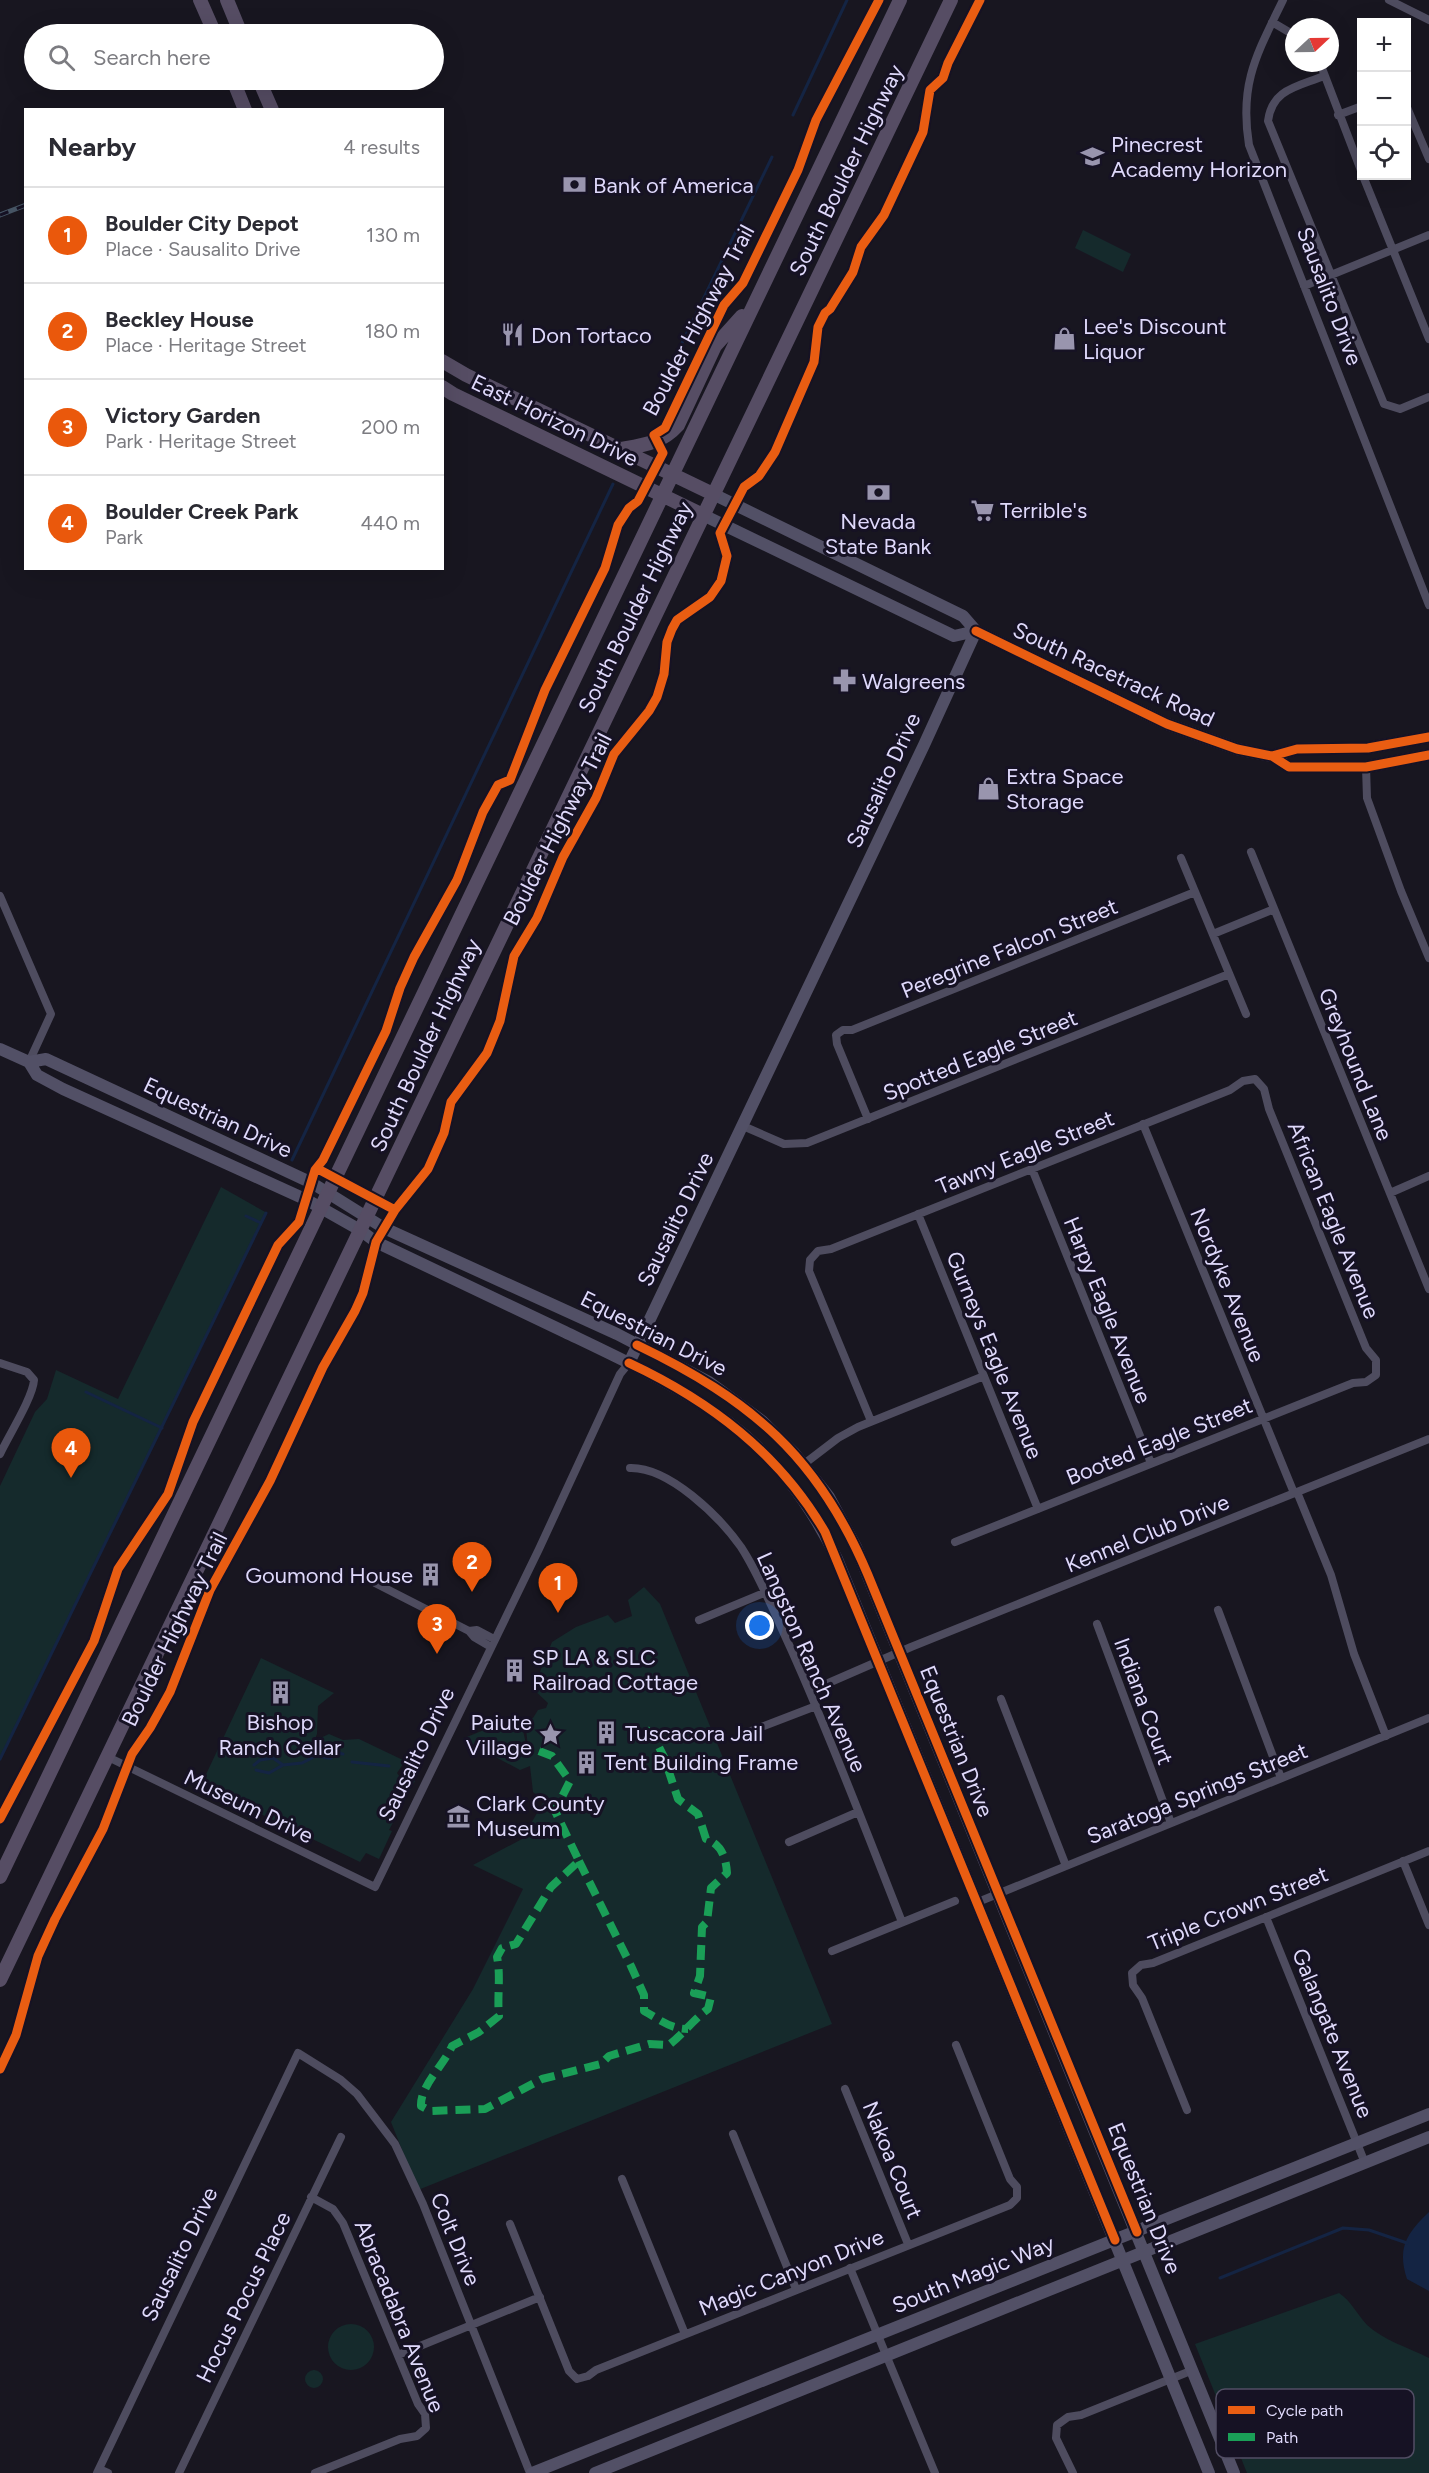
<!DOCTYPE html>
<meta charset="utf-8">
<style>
body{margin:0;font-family:Figtree,sans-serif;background:#f7f7f7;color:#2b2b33}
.controls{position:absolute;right:18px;top:18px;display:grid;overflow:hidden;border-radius:0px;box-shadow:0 6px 24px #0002}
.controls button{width:54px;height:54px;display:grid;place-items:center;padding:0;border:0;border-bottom:2px solid #e1e1e2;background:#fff;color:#2b2b33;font:30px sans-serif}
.compass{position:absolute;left:1285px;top:18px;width:54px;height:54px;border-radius:50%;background:#fff;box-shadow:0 6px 24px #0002;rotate:68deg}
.you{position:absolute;left:760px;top:1626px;width:21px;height:21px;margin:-15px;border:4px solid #fff;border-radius:50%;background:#1a73e8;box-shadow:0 0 0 9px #1a73e833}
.badge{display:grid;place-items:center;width:39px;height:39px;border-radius:50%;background:#ea580c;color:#fff;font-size:20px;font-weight:700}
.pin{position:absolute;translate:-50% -50px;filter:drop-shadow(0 2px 3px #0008)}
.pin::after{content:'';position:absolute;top:32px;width:21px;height:18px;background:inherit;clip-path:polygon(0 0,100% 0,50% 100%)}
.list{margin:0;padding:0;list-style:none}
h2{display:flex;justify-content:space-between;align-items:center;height:78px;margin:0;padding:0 24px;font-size:26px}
h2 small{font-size:20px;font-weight:400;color:#7c7c81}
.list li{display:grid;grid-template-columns:39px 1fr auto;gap:18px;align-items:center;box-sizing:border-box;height:96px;padding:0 24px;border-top:2px solid #e1e1e2}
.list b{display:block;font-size:22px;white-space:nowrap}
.list p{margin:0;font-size:20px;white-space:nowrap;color:#7c7c81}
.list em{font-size:20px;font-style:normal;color:#7c7c81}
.icon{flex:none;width:33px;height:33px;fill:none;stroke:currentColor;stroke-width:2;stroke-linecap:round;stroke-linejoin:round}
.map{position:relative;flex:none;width:1429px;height:2473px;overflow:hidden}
.search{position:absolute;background:#fff;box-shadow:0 6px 24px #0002;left:24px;top:24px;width:420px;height:66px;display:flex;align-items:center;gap:15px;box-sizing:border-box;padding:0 21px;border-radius:33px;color:#7c7c81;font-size:22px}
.panel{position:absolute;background:#fff;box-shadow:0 6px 24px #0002;left:24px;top:108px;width:420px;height:462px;border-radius:0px}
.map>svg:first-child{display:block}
.green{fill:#152a2c}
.water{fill:#142443}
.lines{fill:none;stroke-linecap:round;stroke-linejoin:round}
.stream{stroke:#142443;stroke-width:3}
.street{stroke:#4e4c5f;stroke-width:8}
.secondary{stroke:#525066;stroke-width:12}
.primary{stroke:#564d64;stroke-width:14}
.rail-casing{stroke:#485767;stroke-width:5}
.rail{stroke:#161224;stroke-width:3;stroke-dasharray:9;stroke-linecap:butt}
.quiet{stroke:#1a9f57;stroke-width:8;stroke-dasharray:15 8;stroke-linecap:butt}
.cycleway-casing{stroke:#161224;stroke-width:13}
.cycleway{stroke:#e95d12;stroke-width:9}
.labels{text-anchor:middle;stroke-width:6;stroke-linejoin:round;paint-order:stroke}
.poi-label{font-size:22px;fill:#dfd9fb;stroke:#161224;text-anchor:start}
.street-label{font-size:22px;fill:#dfd9fb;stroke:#161224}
.key{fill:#161224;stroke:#524e64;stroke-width:1.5}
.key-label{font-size:16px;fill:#dfd9fb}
</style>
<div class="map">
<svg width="1429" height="2473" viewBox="0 0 1429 2473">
<rect width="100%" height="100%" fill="#181620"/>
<!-- green -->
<path class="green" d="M1083 230 1131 254 1123 272 1075 248Z
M221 1187 267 1213 0 1761V1486L35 1412 47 1399 56 1370 118 1399Z
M644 1587 660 1604 832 2024 418 2190 391 2122 473 1989 523 1889 473 1865 522 1839 544 1801 533 1792 530 1766 520 1770 462 1739 513 1718 521 1722 529 1757 525 1719 533 1718 538 1710 546 1708 548 1703 533 1689 552 1642 576 1627 608 1615 615 1623 632 1616 628 1600Z
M261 1658 334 1693 318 1706 317 1734 314 1741 329 1734 343 1740 359 1739 405 1761 397 1773 402 1780 411 1774 415 1781 389 1830 392 1831 379 1859 366 1853 360 1862 201 1785Z
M1339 2293C1351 2301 1357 2314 1367 2325 1383 2340 1409 2348 1429 2358V2473H1247L1195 2344Z
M328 2347a23 23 0 1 1 46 0a23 23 0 1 1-46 0Z
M305 2379a9 9 0 1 1 18 0a9 9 0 1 1-18 0Z"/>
<!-- water -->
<path class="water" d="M322 1746H336L341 1752 331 1760 314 1757Z
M1429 2212V2291L1407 2279C1397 2248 1406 2234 1429 2212Z"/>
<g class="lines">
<!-- stream -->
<path class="stream" d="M793 115 847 0
M649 411 772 157
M292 1160 613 484
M246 1216 261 1223
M86 1392 162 1428
M337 1753 343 1754
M0 1759 266 1213
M352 1762 389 1766
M254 1765 260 1760 273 1758 283 1765
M256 1770 269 1773 283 1765 302 1763 316 1756
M1220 2278 1343 2228 1369 2230 1407 2243"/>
<!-- street -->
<path class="street" d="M1283 0C1257 54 1239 83 1249 145L1429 605
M1389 0 1429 20
M1272 22 1294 35
M1320 63 1362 173
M1324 76C1297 87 1272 89 1268 121L1384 404 1400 409 1429 397
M1406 105 1429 159
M1338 115 1362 106
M1363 176 1429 339
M1304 286 1429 235
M1366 767 1367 798 1401 891 1429 958
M1251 852 1429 1289
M1181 858 1246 1014
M0 896 51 1014 29 1062
M1213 934 1274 909
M868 1119 837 1044 836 1035 843 1030H852L1195 892
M1143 1124 1294 1493
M743 1126 784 1144 807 1143 1229 974
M1032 1169 1151 1463
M1390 1193 1429 1176
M918 1214 1038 1509
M0 1363 27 1372 34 1380C33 1397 9 1435 0 1454
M871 1421 809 1271 810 1260 818 1251 831 1249 1230 1090 1243 1081 1255 1079 1264 1089 1269 1109 1366 1348 1376 1360V1375L1366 1382 1353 1383 955 1542
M804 1464 838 1438 858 1427 984 1376
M630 1468C669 1467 719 1516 741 1547 761 1578 775 1615 791 1649 831 1738 866 1831 902 1922
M1297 1492 1331 1575 1354 1654 1386 1736
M375 1583 469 1631 477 1630 494 1639
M1218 1610 1281 1778
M699 1620 764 1593
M1097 1624 1171 1823
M469 1631 474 1637 491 1647
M810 1691 911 1647 1429 1439
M1001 1699 1066 1866
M743 1734 816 1706
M108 1757 375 1887 539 1549 620 1374 629 1363
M789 1842 858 1812
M1403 1861 1429 1925
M978 1902 1429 1718
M1266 1917 1365 2163
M832 1951 955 1901
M845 2089 908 2244
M1187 2110 1142 1998 1133 1985 1132 1973 1141 1965 1153 1963 1429 1851
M733 2134 796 2289
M622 2179 685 2334
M311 2197 333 2209 343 2223 418 2404 425 2414 426 2428 417 2436 400 2439 315 2473
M510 2224 569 2371 577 2379 588 2376 596 2370 1010 2205 1017 2198V2187L1010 2179 956 2045
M850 2268 935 2473
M398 2355 540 2297
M99 2469 108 2473
M97 2473 298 2053 341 2080 357 2094 395 2144 423 2204 530 2473
M179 2473 341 2137
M1073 2473 1056 2438 1057 2425 1068 2417 1081 2415 1193 2370"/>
<!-- secondary -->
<path class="secondary" d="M713 494 963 616 976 631 1167 724 1237 749 1272 756 1289 767H1366L1429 755
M703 515 954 636 976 631
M1272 756 1297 749 1368 748 1429 737
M0 1049 29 1062 37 1075 63 1089 307 1200 360 1230 376 1242C439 1272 502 1302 565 1332 688 1391 775 1429 837 1559L1209 2473
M29 1062 46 1059 312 1183 384 1228 617 1334 709 1382 762 1421 794 1453 829 1497 856 1547 1234 2473
M629 1363 924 745 976 631
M532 2473 1429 2114
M595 2473 1429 2137"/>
<!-- primary -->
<path class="primary" d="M200 0 215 34
M227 0 241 34
M233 80 245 110
M259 80 272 110
M442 361 466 375 713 494
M442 387 453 394 703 515
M621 449C644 445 662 443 678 425L715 346 742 316
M0 1877 900 0
M0 1980 951 0"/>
<defs>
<path id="rail" d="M0 215 26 205"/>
</defs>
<!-- rail casing -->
<use href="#rail" class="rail-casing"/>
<!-- rail -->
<use href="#rail" class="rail"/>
<!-- quiet -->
<path class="quiet" d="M539 1751 552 1756 570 1781 555 1811 579 1861 551 1887 516 1944 502 1948 497 1957C501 1976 497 1996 499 2016L479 2032 452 2046C444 2065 420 2086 421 2106L430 2111 485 2109 542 2079 601 2064 609 2056 649 2044 669 2045C683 2034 693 2020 708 2009L711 1997 694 1993 700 1976 702 1927 707 1922 711 1888 727 1873C726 1857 721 1844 706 1839L698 1814 678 1799 664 1757 656 1741 645 1728
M579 1861 631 1966 644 1995V2011C659 2019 670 2029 688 2029"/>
<defs>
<path id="cycleway" d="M976 631 1167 724 1237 749 1272 756 1289 767H1366L1429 755
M1272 756 1297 749 1368 748 1429 737
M318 1169 395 1210
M637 1345C751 1400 818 1456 868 1575L1137 2232
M629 1363C710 1401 779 1453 825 1532L1115 2240
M0 1819 94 1641 118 1569 168 1494 193 1422 278 1245 299 1222 315 1170 323 1160 386 1031 400 988 414 957 457 880 483 812 498 785 510 780 545 690 605 568 618 525 629 508 638 501 663 453 654 435 665 428 724 305 743 283 798 170 816 120 879 0
M0 2069 16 2035 38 1956 55 1919 103 1829 132 1754 150 1728 170 1692 210 1590 270 1481 323 1367 355 1311 363 1293 376 1242 395 1210 428 1169 444 1133 451 1102 487 1053 500 1021 514 956 537 918 563 857 596 798 614 754 649 711 657 697 664 674 667 642 672 629 677 620 710 597 721 581 727 556 720 533 744 487 759 476 775 452 814 362 818 327 825 313 830 309 853 272 861 247 884 215 923 132 930 90 943 78 948 63 980 0"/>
</defs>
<!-- cycleway casing -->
<use href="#cycleway" class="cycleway-casing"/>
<!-- cycleway -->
<use href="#cycleway" class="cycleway"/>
</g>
<!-- icons -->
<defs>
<symbol id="school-bare" viewBox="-9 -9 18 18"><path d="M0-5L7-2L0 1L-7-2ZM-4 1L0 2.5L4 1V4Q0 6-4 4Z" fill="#9995ae" stroke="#161224" stroke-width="2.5" paint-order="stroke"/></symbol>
<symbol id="bank-bare" viewBox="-9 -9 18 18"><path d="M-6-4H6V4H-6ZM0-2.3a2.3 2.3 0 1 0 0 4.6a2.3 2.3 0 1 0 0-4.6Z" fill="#9995ae" stroke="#161224" stroke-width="2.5" paint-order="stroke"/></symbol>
<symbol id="restaurant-bare" viewBox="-9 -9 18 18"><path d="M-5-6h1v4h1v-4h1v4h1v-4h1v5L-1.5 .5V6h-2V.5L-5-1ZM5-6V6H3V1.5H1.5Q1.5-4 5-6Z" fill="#9995ae" stroke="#161224" stroke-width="2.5" paint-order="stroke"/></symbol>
<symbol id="shop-bare" viewBox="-9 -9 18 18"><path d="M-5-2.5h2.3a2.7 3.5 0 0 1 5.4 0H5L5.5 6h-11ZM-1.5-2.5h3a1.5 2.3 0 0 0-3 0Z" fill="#9995ae" stroke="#161224" stroke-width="2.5" paint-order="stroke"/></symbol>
<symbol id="supermarket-bare" viewBox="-9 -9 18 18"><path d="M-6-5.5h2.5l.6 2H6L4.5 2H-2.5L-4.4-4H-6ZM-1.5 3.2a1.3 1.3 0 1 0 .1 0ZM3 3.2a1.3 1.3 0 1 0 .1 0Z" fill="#9995ae" stroke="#161224" stroke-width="2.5" paint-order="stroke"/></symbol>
<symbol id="pharmacy-bare" viewBox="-9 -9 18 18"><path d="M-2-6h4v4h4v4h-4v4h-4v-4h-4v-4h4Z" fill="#9995ae" stroke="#161224" stroke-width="2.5" paint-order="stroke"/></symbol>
<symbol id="building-bare" viewBox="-9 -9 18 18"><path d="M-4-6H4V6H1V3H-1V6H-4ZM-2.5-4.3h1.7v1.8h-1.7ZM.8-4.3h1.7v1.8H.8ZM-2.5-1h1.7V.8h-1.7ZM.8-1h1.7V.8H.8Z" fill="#9995ae" stroke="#161224" stroke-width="2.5" paint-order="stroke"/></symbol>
<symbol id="sight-bare" viewBox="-9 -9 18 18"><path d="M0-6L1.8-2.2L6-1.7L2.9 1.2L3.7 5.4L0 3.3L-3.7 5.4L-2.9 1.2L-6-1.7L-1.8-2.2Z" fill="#9995ae" stroke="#161224" stroke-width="2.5" paint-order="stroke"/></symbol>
<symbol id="museum-bare" viewBox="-9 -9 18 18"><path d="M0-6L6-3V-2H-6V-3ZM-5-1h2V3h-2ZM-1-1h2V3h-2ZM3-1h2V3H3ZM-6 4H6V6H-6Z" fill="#9995ae" stroke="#161224" stroke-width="2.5" paint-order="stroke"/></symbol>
</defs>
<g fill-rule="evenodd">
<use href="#school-bare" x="1076" y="140" width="33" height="33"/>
<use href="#bank-bare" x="558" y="168" width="33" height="33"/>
<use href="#restaurant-bare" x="496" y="318" width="33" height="33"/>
<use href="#shop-bare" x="1048" y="322" width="33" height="33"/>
<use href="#bank-bare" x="862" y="476" width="33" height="33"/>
<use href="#supermarket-bare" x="966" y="494" width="33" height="33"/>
<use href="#pharmacy-bare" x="828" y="664" width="33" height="33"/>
<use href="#shop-bare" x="972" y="772" width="33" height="33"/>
<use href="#building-bare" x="414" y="1558" width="33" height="33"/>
<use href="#building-bare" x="498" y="1654" width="33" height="33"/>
<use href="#building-bare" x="264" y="1676" width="33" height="33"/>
<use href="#building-bare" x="590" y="1716" width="33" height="33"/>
<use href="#sight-bare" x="534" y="1718" width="33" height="33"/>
<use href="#building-bare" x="570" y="1746" width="33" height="33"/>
<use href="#museum-bare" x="442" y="1800" width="33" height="33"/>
</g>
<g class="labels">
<!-- poi labels -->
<g class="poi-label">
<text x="1111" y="152">Pinecrest<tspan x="1111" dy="25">Academy Horizon</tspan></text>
<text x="593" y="193">Bank of America</text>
<text x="1083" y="334">Lee's Discount<tspan x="1083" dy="25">Liquor</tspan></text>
<text x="531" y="343">Don Tortaco</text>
<text x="1000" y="518">Terrible's</text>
<text x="878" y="529" text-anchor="middle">Nevada<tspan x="878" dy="25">State Bank</tspan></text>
<text x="862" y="689">Walgreens</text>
<text x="1006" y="784">Extra Space<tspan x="1006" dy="25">Storage</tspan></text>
<text x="413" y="1583" text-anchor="end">Goumond House</text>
<text x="532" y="1665">SP LA &amp; SLC<tspan x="532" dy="25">Railroad Cottage</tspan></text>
<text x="280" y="1730" text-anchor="middle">Bishop<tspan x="280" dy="25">Ranch Cellar</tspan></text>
<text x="532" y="1730" text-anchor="end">Paiute<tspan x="532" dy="25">Village</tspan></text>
<text x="625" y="1741">Tuscacora Jail</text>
<text x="604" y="1770">Tent Building Frame</text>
<text x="476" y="1811">Clark County<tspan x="476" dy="25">Museum</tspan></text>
</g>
<!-- street labels -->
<g class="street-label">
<text transform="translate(846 170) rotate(-64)" y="8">South Boulder Highway</text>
<text transform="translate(1330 296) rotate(69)" y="8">Sausalito Drive</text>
<text transform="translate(698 320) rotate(-62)" y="8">Boulder Highway Trail</text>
<text transform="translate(555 420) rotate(26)" y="8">East Horizon Drive</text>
<text transform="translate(635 607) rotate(-64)" y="8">South Boulder Highway</text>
<text transform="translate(1114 674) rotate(25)" y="8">South Racetrack Road</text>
<text transform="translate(883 780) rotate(-65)" y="8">Sausalito Drive</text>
<text transform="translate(557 829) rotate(-63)" y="8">Boulder Highway Trail</text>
<text transform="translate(1009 948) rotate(-22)" y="8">Peregrine Falcon Street</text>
<text transform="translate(425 1045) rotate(-65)" y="8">South Boulder Highway</text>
<text transform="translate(980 1055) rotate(-22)" y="8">Spotted Eagle Street</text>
<text transform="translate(1356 1064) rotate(68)" y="8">Greyhound Lane</text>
<text transform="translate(218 1117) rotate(25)" y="8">Equestrian Drive</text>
<text transform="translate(1025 1152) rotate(-22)" y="8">Tawny Eagle Street</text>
<text transform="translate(675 1219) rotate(-64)" y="8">Sausalito Drive</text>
<text transform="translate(1334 1220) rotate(68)" y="8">African Eagle Avenue</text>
<text transform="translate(1228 1285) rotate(68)" y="8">Nordyke Avenue</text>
<text transform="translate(1108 1310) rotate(68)" y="8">Harpy Eagle Avenue</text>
<text transform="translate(654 1333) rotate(27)" y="8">Equestrian Drive</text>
<text transform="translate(995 1355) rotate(68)" y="8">Gurneys Eagle Avenue</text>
<text transform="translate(1159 1441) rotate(-22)" y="8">Booted Eagle Street</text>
<text transform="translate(1147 1533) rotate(-22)" y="8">Kennel Club Drive</text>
<text transform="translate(174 1629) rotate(-64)" y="8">Boulder Highway Trail</text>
<text transform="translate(812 1662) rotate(66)" y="8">Langston Ranch Avenue</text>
<text transform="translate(1144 1701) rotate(70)" y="8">Indiana Court</text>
<text transform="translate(957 1741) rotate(68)" y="8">Equestrian Drive</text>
<text transform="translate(416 1754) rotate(-64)" y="8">Sausalito Drive</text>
<text transform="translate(1197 1793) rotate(-22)" y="8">Saratoga Springs Street</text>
<text transform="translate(249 1806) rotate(26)" y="8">Museum Drive</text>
<text transform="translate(1238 1908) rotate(-22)" y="8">Triple Crown Street</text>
<text transform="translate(1333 2033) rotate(68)" y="8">Galangate Avenue</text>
<text transform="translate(893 2160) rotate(68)" y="8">Nakoa Court</text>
<text transform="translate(1145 2198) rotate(68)" y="8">Equestrian Drive</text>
<text transform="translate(456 2239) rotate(68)" y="8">Colt Drive</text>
<text transform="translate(179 2254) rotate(-64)" y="8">Sausalito Drive</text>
<text transform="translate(791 2272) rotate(-22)" y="8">Magic Canyon Drive</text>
<text transform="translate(973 2274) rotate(-22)" y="8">South Magic Way</text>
<text transform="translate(243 2297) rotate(-64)" y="8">Hocus Pocus Place</text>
<text transform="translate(400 2316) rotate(68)" y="8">Abracadabra Avenue</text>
</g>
</g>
<!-- legend -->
<rect x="1216" y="2389" width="198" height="69" rx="9" class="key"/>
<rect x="1228" y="2406" width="27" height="8" fill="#e95d12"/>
<rect x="1228" y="2433" width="27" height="8" fill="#1a9f57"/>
<g class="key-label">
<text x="1266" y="2416">Cycle path</text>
<text x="1266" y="2443">Path</text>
</g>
</svg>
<div class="controls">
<button>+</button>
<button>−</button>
<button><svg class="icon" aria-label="locate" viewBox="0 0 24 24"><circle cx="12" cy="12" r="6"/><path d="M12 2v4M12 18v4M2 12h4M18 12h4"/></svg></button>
</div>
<svg class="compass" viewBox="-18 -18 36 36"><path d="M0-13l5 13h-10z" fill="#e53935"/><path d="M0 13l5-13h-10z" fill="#7c7c81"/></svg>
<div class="you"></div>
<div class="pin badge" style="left:558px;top:1613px">1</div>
<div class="pin badge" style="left:472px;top:1592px">2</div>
<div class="pin badge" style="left:437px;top:1654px">3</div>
<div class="pin badge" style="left:71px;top:1478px">4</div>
<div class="search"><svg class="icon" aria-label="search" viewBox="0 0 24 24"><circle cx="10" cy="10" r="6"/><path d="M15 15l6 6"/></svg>Search here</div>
<section class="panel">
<h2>Nearby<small>4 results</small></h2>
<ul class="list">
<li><span class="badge">1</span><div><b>Boulder City Depot</b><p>Place · Sausalito Drive</p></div><em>130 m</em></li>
<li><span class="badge">2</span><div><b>Beckley House</b><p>Place · Heritage Street</p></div><em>180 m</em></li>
<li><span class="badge">3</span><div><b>Victory Garden</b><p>Park · Heritage Street</p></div><em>200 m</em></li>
<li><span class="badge">4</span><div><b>Boulder Creek Park</b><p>Park</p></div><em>440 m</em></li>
</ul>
</section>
</div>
